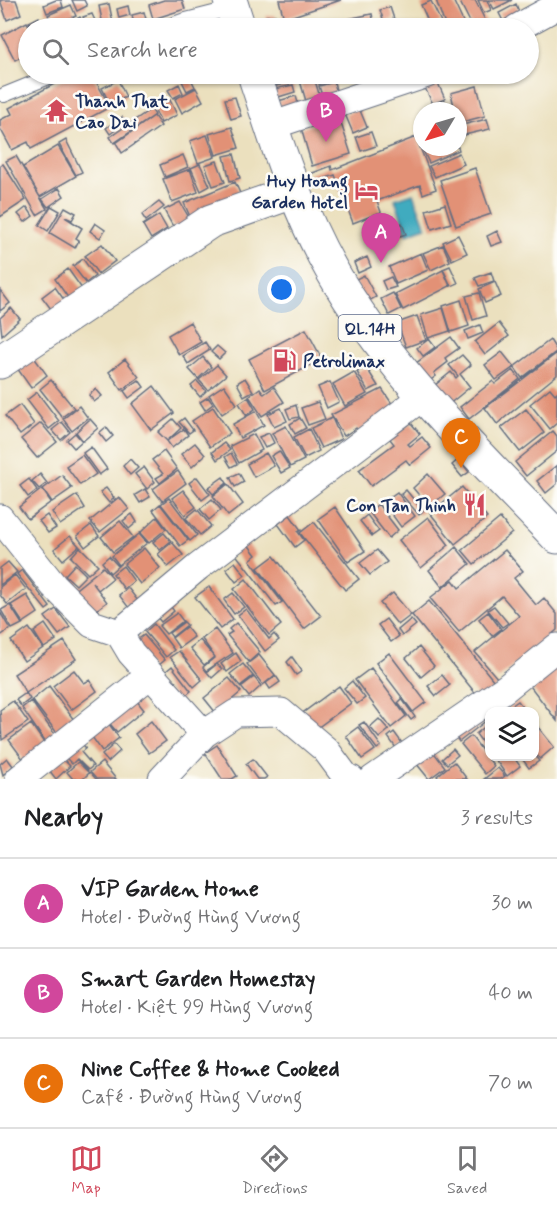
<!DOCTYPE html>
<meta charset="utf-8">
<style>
body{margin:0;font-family:Mynerve,sans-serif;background:#f2f2f2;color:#202124}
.controls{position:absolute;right:18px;bottom:18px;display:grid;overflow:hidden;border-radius:12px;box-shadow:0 2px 4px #0004}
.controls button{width:54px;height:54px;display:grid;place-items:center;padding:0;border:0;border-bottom:2px solid #e0e0e0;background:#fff;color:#202124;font:30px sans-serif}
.compass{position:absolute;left:413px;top:102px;width:54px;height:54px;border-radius:50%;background:#fff;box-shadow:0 2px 4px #0004;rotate:232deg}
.you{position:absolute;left:282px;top:290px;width:21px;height:21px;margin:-15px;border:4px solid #fff;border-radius:50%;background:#1a73e8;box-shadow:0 0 0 9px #1a73e833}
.badge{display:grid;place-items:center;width:39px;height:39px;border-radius:50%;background:#d1495b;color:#fff;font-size:20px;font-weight:700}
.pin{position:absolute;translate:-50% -50px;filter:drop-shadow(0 2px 3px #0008)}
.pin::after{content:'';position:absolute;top:32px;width:21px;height:18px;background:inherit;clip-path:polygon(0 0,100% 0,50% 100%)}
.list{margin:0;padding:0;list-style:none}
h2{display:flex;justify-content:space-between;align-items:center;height:78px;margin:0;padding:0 24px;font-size:26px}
h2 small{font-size:20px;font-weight:400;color:#757577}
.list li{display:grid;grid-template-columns:39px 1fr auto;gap:18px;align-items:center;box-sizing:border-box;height:90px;padding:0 24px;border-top:2px solid #e0e0e0}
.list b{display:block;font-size:22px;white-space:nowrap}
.list p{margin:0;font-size:20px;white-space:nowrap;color:#757577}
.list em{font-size:20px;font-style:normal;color:#757577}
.icon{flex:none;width:33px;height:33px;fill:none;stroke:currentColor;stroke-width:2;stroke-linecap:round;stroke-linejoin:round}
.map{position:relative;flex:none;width:557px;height:779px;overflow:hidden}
.search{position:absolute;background:#fff;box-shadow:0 2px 4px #0004;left:18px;right:18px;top:18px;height:66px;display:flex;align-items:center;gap:15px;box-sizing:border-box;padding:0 21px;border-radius:33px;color:#757577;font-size:22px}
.sheet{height:348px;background:#fff}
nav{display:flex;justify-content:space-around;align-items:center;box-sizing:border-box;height:84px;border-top:2px solid #e0e0e0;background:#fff;font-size:16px;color:#757577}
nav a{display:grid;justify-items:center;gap:3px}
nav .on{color:#d1495b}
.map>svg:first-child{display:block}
.water{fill:#3fabbf;stroke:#2d6d8e;stroke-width:1.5}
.building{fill:#e29176}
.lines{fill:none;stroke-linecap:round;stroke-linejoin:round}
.lane-casing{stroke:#646d80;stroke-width:16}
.street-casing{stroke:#646d80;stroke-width:29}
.secondary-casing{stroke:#646d80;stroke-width:35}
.primary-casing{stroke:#646d80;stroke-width:35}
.lane{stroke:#fff;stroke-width:14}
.street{stroke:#fff;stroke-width:27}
.secondary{stroke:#fff;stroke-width:33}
.primary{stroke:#fff;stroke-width:33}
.labels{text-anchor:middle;stroke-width:5;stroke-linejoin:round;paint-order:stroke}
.shield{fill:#fdfcf7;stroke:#5f6c8c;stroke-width:1.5}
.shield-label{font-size:16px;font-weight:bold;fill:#1b2f5e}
.poi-label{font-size:18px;font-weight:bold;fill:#1b2f5e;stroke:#fdfcf7;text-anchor:start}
</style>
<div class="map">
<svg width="557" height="779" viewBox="0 0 557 779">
<rect width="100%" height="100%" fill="#fdfcf7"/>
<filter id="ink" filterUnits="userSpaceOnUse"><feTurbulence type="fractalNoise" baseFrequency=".0167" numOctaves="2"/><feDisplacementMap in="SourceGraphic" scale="12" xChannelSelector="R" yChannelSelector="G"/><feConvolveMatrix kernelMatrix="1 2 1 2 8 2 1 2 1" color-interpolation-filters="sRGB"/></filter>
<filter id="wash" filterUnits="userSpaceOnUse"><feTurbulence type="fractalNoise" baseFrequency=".008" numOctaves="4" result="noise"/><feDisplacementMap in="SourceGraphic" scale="24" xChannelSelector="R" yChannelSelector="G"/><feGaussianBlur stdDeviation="1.35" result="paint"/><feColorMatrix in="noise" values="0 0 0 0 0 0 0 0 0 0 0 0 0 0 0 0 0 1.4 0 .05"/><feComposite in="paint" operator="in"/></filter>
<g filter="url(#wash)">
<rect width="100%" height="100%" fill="#ebe0be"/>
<!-- water -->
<path class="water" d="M413 193 426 227 407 234 395 199Z"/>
<g id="blocks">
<!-- building -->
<path class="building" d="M0 0H16L21 14 7 20Z
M56 0H61L63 7 47 13 44 5Z
M72 0H84L87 6 77 11Z
M164 0H182L185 9 153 19 149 5Z
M279 0H341L284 19Z
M436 0H453L465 26 446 28Z
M459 0H475L489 28H473Z
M478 0H487L491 10 484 13Z
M489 0H512L494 9Z
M431 1 441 22 430 26 421 5Z
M109 4 113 23 103 25 99 6Z
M516 4 519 12 503 21 499 13Z
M71 5 76 16 52 25 48 15Z
M128 6 130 15 119 18 117 9Z
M390 7 394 19 384 22 380 10Z
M144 12 147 23 134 25 132 15Z
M92 14 98 27 88 28 83 17Z
M372 14 375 28H349L347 19Z
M275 15 277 27 267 28 266 16Z
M39 17 45 28H32L29 22Z
M80 17 85 27 75 28 71 22Z
M301 20 303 28H291L290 21Z
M342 21 344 28H328L327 25Z
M27 22 30 28 28 53 15 60 2 35Z
M73 74H92L110 107 31 149 28 142 12 150 0 128V120L12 114 9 108Z
M272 74H285L287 83 276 86Z
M298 74H313L322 104 308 108Z
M330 74H343L344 76 319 84 317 78Z
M190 77 195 87 187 91 182 81Z
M118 80 126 97 110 104 102 88Z
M334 82 338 98 324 102 319 86Z
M438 83 445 99 433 104 425 88Z
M179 84 183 93 173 98 168 90Z
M293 85 295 92 272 99 270 90Z
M477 86 485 116 458 123V111H455L451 93Z
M196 88 203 101 182 113 175 99Z
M296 96 301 114 284 119 278 101Z
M235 97 241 116 231 119 225 99Z
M170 100 177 115 161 123 154 108Z
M359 108 367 127 353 133 345 114Z
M151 109 155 115 114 143 110 137Z
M154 116 161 126 122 153 116 143Z
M122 117 126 122 110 134 106 128Z
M339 117 351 154 312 166 301 128Z
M487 119 490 129 460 136 458 126Z
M232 127 239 148 216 155 209 134Z
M371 132 376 146 361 151 356 137Z
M422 134V147H458L459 150 429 163 417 137Z
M207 135 215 157 198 163 190 141Z
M416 137 436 189 423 194 420 185 377 201 381 212 353 223 335 175 313 183 310 174 331 166 332 170Z
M66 140 82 172 76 175 59 144Z
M58 146 76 176 40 197 23 167Z
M459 153 464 164 435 177 429 166Z
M234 154 240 178 230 181 224 156Z
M183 155 188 167 165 177 160 165Z
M16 156 47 209 37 215 6 161Z
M217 161 225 182 213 186 205 165Z
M3 164 26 200 0 217V166Z
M200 164 210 186 201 191 191 168Z
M475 168 491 214 456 226 440 180Z
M190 169 198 192 172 202 163 179Z
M235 182 243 200 192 221 184 203Z
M59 188 64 196 48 207 42 199Z
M159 202 164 207 146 221 142 215Z
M180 202 192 223 176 232 164 210Z
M445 204 451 223 432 229 426 210Z
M51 206 60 211 48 231 39 225Z
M27 207 33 216 25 222 18 214Z
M65 207 76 213 72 220 65 217 82 228 76 238 79 240 75 248 50 233Z
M159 215 167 229 151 239 143 225Z
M95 223 105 230 100 238 90 231Z
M402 223 406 234 394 238 390 228Z
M497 231 502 242 491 246 487 236Z
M458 235 467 253 452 260 443 242Z
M102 244 115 261 98 274 85 256Z
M443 245 450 261 431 270 423 253Z
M421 253 428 270 396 284 389 267Z
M367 257 371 267 358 273 354 263Z
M83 259 95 276 86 283 73 266Z
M450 266 458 283 451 286 443 269Z
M68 269 85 293 71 302 55 279Z
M443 270 450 286 403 310 395 294Z
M491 272 494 281 479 286 475 278Z
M364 275 376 297 365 303 354 280Z
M391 277 396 287 386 290 382 281Z
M495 282 501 296 485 303 479 289Z
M55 287 67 304 54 313 42 297Z
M0 290 10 303 0 311Z
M393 293 401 309 389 315 381 299Z
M479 293 486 316 473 320 466 296Z
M461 300 469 326 451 332 443 306Z
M11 308 20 319 2 335 0 318Z
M443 308 450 331 428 338 421 315Z
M417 316 426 340 406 347 397 323Z
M190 322 201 342 179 355 168 335Z
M499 323 509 336 485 355 475 342Z
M480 325 483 333 468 339 465 331Z
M306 329 322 359 265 390 249 359Z
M451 337 459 348 445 358 448 362 434 373 436 376 428 382 415 364Z
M429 339 435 347 423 356 417 348Z
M550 340 557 351 522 378 514 367Z
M205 342 210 350 188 364 183 356Z
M217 346 225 353 219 359 211 352Z
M502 352 514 367 496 380 485 365Z
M557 353V375L497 424 485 408Z
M462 355 471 365 460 374 470 387 448 405 434 386 451 372 456 378 458 376 449 365Z
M33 356 47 375 31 388 17 368Z
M203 357 211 367 198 379 189 369Z
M125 359 139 377 122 390 109 372Z
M217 365 226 375 208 390 199 380Z
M366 367 378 386 368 391 357 372Z
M513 370 520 379 469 419 460 407 493 381 495 384Z
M354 372 367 394 345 406 333 384Z
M245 378 253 391 244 396 237 383Z
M51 380 74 408 62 417 40 389Z
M139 380 144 387 129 398 124 391Z
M197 381 206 391 200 397 191 386Z
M330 382 339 402 327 408 318 387Z
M224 385 237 404 222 414 209 395Z
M154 386 174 413 151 430 132 404Z
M274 387 284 402 262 416 249 396 260 388 264 394Z
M550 388 555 394 557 392V423L550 429 530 404Z
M96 389 102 396 94 402 89 395Z
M382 389 395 408 358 432 356 428 344 436 331 415Z
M37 392 59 421 49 429 27 400Z
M208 397 213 404 205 410 200 402Z
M248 397 255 409 246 415 239 403Z
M318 402 325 419 308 425 301 408Z
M20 405 34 424 20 435 5 416Z
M296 405 299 417 290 419 286 409Z
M79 406 88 418 72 431 63 419Z
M213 407 230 433 210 447 192 421Z
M281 408 287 421 274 427 268 414Z
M526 409 544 433 520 452 501 428Z
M256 411 264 425 240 438 233 424Z
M184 418 193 430 189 433 179 422Z
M300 418 306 428 295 434 290 424Z
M332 418 341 439 321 448 311 428Z
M90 419 98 428 83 441 76 432Z
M173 419 181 428 167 441 158 432Z
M62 422 70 432 61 440 52 430Z
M41 423 57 442 37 458 21 439Z
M411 423 420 434 408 444 410 446 422 437 431 448 410 465 406 460 371 486 359 470 394 444 390 439Z
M286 426 304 460 290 467 272 433Z
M106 427 113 436 106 442 99 433Z
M184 429 188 435 172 448 167 441Z
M309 429 319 451 305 458 294 437Z
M553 431 557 436V451L526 476 515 462Z
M75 433 82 441 74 448 67 440Z
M269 433 274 443 265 448 259 437Z
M254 434 262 450 239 463 230 446Z
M195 443 205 455 192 467 181 454Z
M224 443 230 450 217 460 212 452Z
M91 447 107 469 99 475 83 453Z
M164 451 177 469 160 483 156 478 163 474 152 460Z
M279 451 290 468 281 473 271 456Z
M231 453 237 464 231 467 225 457Z
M266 453 274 466 254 477 247 464Z
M82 455 96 474 80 485 66 466Z
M130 459 138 468 130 475 123 466Z
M459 459 469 472 462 477 452 465Z
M557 465V484L546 493 537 481Z
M144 467 155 482 147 489 135 474Z
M178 471 186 483 162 501 153 489Z
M239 473 244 482 235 487 230 477Z
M40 474 47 483 39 489 32 481Z
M428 474 445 494 429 507 413 488Z
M62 475 72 488 52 502 43 489Z
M197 477 210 494 202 500 189 483Z
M223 477 227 483 213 494 208 488Z
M29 479 37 490 28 497 20 486Z
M228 484 243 504 228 516 213 496Z
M462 487 487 518 455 544 430 513Z
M106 488 114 498 109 503 100 492Z
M42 489 51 502 28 519 19 507Z
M145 489 150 497 140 503 135 495Z
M183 490 196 507 185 515 172 498Z
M406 490 423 511 419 515 401 494Z
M397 492 415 516 401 527 383 502Z
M77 495 85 508 60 525 52 512Z
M119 497 129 509 100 532 90 521Z
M169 498 197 535 190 541 161 504Z
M212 499 221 510 209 520 200 509Z
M160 504 188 540 180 546 153 510Z
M378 504 398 530 389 538 369 512Z
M335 507 365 551 348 562 318 519Z
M197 509 211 526 200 535 186 518Z
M132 514 137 522 129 529 123 521Z
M47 515 56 528 48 533 39 521Z
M290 515 301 530 298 532 304 540 295 547 278 524Z
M367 515 379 531 372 536 360 521Z
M157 517 166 529 149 543 140 533Z
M428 517 449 545 421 568 399 540Z
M500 518 512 533 474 564 462 550Z
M120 521 133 537 113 552 101 537Z
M314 522 359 579 345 590 300 533Z
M91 525 99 536 85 547 77 536Z
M164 533 171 541 160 550 153 542Z
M139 534 147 543 119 565 112 556Z
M70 536 79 546 63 560 54 549Z
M172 542 183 555 168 567 158 554Z
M247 543 256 555 250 560 282 602 276 606 234 552Z
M80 547 98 565 88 574 71 557Z
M456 547 470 564 442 587 429 570Z
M144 548 160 568 140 584 124 564Z
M377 550 387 562 370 575 360 563Z
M505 550 523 571 514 578 536 605 544 598 557 614V630L498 679 475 652 519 616 502 596 459 632 430 598 453 580 459 588Z
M109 556 118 566 110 573 102 562Z
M274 556 321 616 304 629 258 568Z
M8 562 17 572 0 585V568Z
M235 562 245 575 236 582 226 569Z
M75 564 86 575 76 585 65 575Z
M123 566 134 581 124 589 113 574Z
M103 567 113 578 98 590 92 582 107 602 88 616 71 593Z
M22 570 50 607 46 610 17 574Z
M15 575 26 589 7 604 0 595V587Z
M246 579 281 625 269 635 234 589Z
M209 587 233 619 220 629 195 597Z
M128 588 138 601 129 608 119 595Z
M233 593 244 607 234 614 224 600Z
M393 593 411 615 398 625 380 603Z
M27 595 38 613 23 623 11 605Z
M429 601 498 686 481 700 412 615Z
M169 604 174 611 161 622 156 616Z
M10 605 22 624 12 629 1 610Z
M494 606 508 623 502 627 488 610Z
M56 609 70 627 59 635 45 617Z
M246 609 269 639 274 634 279 640 265 651 238 615Z
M0 612 10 629 0 636Z
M488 612 501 629 492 636 479 619Z
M177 613 183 621 166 634 159 626Z
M386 619 399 636 391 642 378 625Z
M411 619 416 625 402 636 398 630Z
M184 622 187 625 172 637 169 633Z
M236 623 260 652 249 662 227 635 232 632 229 629Z
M45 624 56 640 44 648 34 632Z
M154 624 174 650 166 657 145 632Z
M186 627 194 637 179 648 172 638Z
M29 628 43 648 24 661 11 641Z
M215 629 233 653 206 671 203 667 215 657 202 639Z
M144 635 165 660 153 670 132 644Z
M200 640 214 657 204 665 190 648Z
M64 641 76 659 26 693 14 674Z
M419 647 434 666 421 677 406 658Z
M179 651 202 680 194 687 170 657Z
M236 653 241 661 227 672 221 664Z
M389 653 426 702 413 712 376 663Z
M259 655 275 675 263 685 247 664Z
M292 657 302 671 296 675 287 662Z
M557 658V721L527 682Z
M217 664 222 669 212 678 207 672Z
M243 664 253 676 240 686 230 674Z
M172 666 191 691 178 702 159 677Z
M371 668 406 716 391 728 355 680Z
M74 670 84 683 90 680 97 691 71 710 53 686Z
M442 675 450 685 436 696 428 686Z
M276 676 280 682 270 689 266 683Z
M254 677 261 686 249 697 241 687Z
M229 678 241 692 216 713 204 698Z
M352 681 365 698 357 704 344 688Z
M49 686 77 724 60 737 32 700Z
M339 686 351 703 313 731 300 715Z
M26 693 30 699 21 706 16 700Z
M133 696 144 710 117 732 105 718Z
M402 699 415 717 411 720 398 703Z
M13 701 28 722 2 740 0 710Z
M31 701 58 739 48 746 22 708Z
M518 701 526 711H504Z
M481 713 487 720 459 742 454 734Z
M104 717 119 738 102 751 87 730Z
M379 719 389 730 379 738 370 727Z
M151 721 166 741 149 753 135 734Z
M364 722 381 746 377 749 359 725Z
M534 722 554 747 540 759 534 752Z
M31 724 47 747 26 763 9 740Z
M487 725 489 728V752L476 734Z
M358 727 375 750 362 759 346 736Z
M394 732 402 743 396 748 388 737Z
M471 736 494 766 485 774 461 744Z
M75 737 86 748 81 752 93 766 88 770 77 759 72 764 64 756Z
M114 744 120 751 108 762 102 755Z
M217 745 237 776 232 779H222L205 753Z
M453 749 458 755 447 764 442 759Z
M432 750 445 767 429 779 416 763Z
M498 756H513L520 766 507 776 495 759Z
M520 756H535L539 761 529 768Z
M7 758 13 766 3 775 0 764Z
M62 758 70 766 56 779 49 770Z
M253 759 267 777 264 779H257L246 764Z
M78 762 89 773 83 779H73L67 772Z
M102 762 116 779H96L90 772Z
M454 762 467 779H439L437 776Z
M498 768 505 776 501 779H484Z"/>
</g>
</g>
<g filter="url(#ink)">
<use href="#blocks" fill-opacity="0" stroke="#646d80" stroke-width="1.5"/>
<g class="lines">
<defs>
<path id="lane" d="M163 28 182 21 233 8
M4 95 56 74"/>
<path id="street" d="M517 28 557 6
M271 126 427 74
M0 518 54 586 92 624 119 633 131 653 204 734
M119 633 198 567 425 395
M19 779 150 675
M162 779 204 734 236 713 281 712 326 750 346 777 351 779
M373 779 506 688 557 647"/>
<path id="secondary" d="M0 362 211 221 293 192"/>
<path id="primary" d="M230 0 239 28
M254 74C276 141 296 207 331 269 388 370 477 453 557 537"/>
</defs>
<!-- lane casing -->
<use href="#lane" class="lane-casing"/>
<!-- street casing -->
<use href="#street" class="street-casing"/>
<!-- secondary casing -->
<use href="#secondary" class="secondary-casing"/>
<!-- primary casing -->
<use href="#primary" class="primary-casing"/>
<!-- lane -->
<use href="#lane" class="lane"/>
<!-- street -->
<use href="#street" class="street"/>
<!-- secondary -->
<use href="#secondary" class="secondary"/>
<!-- primary -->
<use href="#primary" class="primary"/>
</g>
</g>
<!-- icons -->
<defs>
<symbol id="temple-bare" viewBox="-9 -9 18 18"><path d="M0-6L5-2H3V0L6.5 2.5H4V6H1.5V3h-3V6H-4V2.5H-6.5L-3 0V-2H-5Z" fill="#d1495b" stroke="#fdfcf7" stroke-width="2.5" paint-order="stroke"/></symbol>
<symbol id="hotel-bare" viewBox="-9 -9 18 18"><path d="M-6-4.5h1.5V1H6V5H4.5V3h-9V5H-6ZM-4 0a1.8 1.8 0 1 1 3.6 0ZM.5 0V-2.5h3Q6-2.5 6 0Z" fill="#d1495b" stroke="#fdfcf7" stroke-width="2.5" paint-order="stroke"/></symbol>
<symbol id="fuel-bare" viewBox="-9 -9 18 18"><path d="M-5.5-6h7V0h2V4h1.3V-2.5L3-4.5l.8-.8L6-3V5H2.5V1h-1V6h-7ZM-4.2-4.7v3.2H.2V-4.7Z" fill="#d1495b" stroke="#fdfcf7" stroke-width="2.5" paint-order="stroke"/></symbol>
<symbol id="restaurant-bare" viewBox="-9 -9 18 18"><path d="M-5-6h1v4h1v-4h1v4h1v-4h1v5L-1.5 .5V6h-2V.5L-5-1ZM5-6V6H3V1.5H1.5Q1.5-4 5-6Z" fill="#d1495b" stroke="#fdfcf7" stroke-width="2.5" paint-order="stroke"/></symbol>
</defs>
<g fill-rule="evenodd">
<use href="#temple-bare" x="40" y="94" width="33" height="33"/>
<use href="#hotel-bare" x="350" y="174" width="33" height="33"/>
<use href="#fuel-bare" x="268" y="344" width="33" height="33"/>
<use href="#restaurant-bare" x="458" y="488" width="33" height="33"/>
</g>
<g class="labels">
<!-- shield labels -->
<rect class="shield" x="338.5" y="315" width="63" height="26" rx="4.5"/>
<g class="shield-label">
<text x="370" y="334">QL.14H</text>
</g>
<!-- poi labels -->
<g class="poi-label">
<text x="75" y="107">Thanh That<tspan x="75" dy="21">Cao Dai</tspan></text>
<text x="348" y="187" text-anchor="end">Huy Hoang<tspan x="348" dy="21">Garden Hotel</tspan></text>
<text x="303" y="367">Petrolimax</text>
<text x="456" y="511" text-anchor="end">Con Tan Thinh</text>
</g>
</g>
</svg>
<div class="controls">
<button><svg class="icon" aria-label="layers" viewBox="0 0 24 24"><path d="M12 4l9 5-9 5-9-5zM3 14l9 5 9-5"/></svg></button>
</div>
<svg class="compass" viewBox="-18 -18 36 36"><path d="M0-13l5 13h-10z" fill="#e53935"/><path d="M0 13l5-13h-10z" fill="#757577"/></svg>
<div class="you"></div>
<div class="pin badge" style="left:381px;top:263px;background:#d1479c">A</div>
<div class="pin badge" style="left:326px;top:142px;background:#d1479c">B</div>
<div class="pin badge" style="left:461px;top:468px;background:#e8710a">C</div>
<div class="search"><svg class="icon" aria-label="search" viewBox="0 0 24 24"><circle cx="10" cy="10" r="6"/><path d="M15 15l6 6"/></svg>Search here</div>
</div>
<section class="sheet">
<h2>Nearby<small>3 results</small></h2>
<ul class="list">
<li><span class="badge" style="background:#d1479c">A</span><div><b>VIP Garden Home</b><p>Hotel · Đường Hùng Vương</p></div><em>30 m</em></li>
<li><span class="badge" style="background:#d1479c">B</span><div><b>Smart Garden Homestay</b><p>Hotel · Kiệt 99 Hùng Vương</p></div><em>40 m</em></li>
<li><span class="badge" style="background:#e8710a">C</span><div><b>Nine Coffee &amp; Home Cooked</b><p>Café · Đường Hùng Vương</p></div><em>70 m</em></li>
</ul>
</section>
<nav>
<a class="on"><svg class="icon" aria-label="map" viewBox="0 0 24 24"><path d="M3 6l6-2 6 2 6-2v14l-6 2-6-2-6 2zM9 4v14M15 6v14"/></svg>Map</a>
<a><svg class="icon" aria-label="directions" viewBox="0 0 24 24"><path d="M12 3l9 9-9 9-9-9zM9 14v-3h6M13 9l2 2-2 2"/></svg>Directions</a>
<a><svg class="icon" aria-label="saved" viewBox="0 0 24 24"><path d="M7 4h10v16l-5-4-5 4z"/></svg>Saved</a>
</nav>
